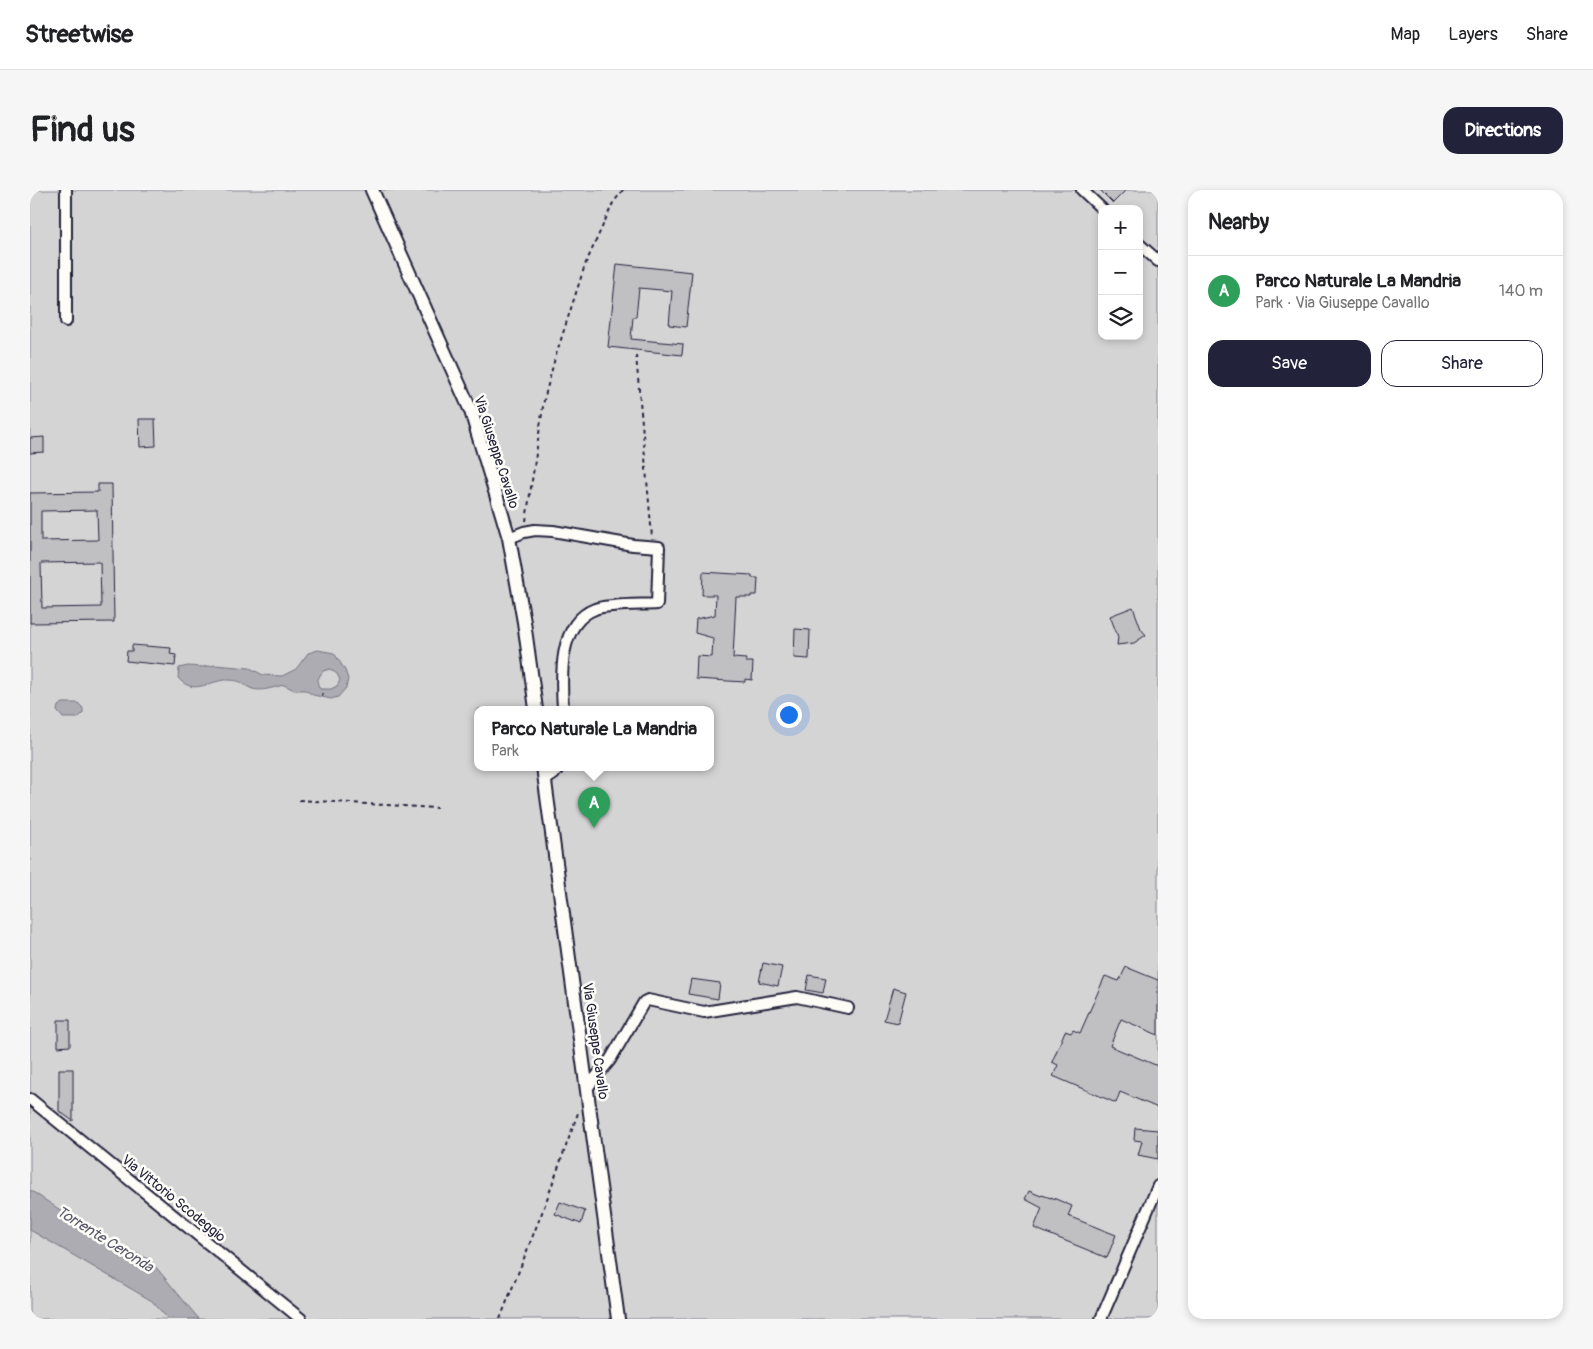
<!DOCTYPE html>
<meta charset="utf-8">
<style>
body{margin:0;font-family:Pangolin,sans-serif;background:#f6f6f6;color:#202124}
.controls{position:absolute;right:15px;top:15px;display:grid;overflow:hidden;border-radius:10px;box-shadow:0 2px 8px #0003}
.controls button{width:45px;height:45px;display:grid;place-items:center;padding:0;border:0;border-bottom:1px solid #e0e0e0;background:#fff;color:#202124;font:25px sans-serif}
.you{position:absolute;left:758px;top:524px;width:18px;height:18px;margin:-12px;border:4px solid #fff;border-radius:50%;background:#1a73e8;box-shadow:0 0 0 8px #1a73e833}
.badge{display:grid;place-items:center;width:32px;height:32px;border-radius:50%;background:#22223b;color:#fff;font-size:16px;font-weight:700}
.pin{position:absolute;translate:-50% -41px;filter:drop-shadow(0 1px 2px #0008)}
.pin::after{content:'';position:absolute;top:26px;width:18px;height:15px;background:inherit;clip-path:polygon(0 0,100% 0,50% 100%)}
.popup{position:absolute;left:444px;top:516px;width:240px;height:65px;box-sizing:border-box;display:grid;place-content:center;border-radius:10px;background:#fff;filter:drop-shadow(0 1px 4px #0005);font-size:16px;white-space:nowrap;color:#757577}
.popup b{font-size:19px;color:#202124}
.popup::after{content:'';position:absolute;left:50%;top:100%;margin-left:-10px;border:10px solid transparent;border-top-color:#fff}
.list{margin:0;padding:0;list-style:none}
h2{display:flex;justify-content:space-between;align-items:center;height:65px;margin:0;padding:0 20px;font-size:21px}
h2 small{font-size:16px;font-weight:400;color:#757577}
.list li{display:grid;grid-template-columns:32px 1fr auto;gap:15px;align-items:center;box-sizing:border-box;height:70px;padding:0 20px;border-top:1px solid #e0e0e0}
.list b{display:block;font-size:19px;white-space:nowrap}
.list p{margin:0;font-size:16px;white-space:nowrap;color:#757577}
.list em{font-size:16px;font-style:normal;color:#757577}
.actions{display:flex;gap:10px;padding:15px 20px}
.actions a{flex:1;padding:11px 0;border:1px solid #22223b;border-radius:15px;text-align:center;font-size:18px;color:#22223b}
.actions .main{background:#22223b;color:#fff}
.icon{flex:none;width:28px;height:28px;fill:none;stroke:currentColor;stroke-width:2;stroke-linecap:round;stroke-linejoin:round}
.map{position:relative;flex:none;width:1128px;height:1129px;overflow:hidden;border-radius:15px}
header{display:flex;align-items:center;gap:30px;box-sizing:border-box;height:70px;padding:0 25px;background:#fff;border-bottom:1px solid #e0e0e0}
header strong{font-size:24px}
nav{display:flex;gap:28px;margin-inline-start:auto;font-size:18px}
.intro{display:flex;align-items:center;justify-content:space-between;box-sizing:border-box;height:120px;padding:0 30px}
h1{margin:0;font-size:35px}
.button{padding:12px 22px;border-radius:15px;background:#22223b;color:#fff;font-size:18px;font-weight:700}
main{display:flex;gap:30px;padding:0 30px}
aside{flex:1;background:#fff;border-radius:15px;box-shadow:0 2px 8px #0003}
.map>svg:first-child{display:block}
.green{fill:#d5d4d5;stroke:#7c7b88;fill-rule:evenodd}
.water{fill:#acacb2;stroke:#757582;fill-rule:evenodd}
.building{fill:#c0bfc2;stroke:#22223b;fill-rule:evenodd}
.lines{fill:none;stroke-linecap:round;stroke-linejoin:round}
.minor-casing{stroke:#22223b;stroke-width:14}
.tertiary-casing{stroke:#22223b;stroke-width:16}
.path{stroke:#22223b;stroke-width:2;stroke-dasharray:4 4;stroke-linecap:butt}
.minor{stroke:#fdfcf7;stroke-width:10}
.tertiary{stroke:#fdfcf7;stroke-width:12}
.labels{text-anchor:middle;stroke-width:5;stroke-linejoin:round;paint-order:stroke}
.street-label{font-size:14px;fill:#22223b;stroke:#fdfcf7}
.water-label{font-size:15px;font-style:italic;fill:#59596b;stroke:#fdfcf7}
</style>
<header>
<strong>Streetwise</strong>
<nav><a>Map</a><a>Layers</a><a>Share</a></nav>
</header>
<div class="intro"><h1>Find us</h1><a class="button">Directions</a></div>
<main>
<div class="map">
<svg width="1128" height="1129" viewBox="0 0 1128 1129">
<rect width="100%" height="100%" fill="#f4f3ef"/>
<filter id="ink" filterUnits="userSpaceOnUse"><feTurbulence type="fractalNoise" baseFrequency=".02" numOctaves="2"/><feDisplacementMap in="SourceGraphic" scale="10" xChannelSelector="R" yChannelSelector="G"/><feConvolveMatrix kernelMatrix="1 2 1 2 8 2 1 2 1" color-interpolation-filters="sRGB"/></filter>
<g filter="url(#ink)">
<!-- green -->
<path class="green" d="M0 0H1128V1129H0ZM1072 19H1109V146H1072ZM448 519H680V577H448Z"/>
<!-- water -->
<path class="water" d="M288 460 304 463 315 480 318 489 316 498 308 507 301 509 283 505 275 500H264L254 495C244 497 230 503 220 498 209 492 213 491 199 490 180 489 165 507 148 488L149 478 158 476 173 477 185 475 220 478 233 485 252 486 266 479 278 463ZM300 479 307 484 310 490 307 496 301 499H290C285 492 289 487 293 481Z
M33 513H48L53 518V523L48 528H33L27 521 28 516Z
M0 1000 65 1043 120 1070 169 1129H138L122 1111 0 1040Z"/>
<!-- building -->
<path class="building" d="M1070 0H1096L1083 13Z
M587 74 662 82 656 137 639 135 642 101 609 98 606 127H603L601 149 653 154 652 165 578 157Z
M109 229H125L126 256 110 257Z
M14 247V262L0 263V248Z
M68 294H82L84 432 0 433V303L68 302ZM67 320 68 350 11 351V321ZM70 372 71 417 12 418 11 373Z
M673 382 722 385V388H728L727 405H721V407H706L703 468 716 469V472H723L722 490 715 489V492L666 489 667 466 682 467 683 448 665 443 666 429 685 425 686 405H672Z
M1103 417 1111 439 1116 445 1104 453 1087 455 1088 447 1080 426Z
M765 439 780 440 779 469 764 468Z
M102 455 141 458 140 464 146 465 145 476 96 471 97 461H102Z
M733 773 752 777 748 796 729 792Z
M1096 777 1128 790V845L1091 829 1080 856 1128 876V918L1090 902 1086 913 1023 886 1028 875 1022 872 1035 841 1041 843 1043 840 1050 843 1075 786 1089 791Z
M779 785 796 788 793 803 776 800Z
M661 789 690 793 688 809 658 804Z
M863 798 876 802 868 833 854 830Z
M28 830H40V856L28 857Z
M29 879H43V931L29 921Z
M1105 938 1128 940V969L1108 965 1112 951 1104 950Z
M999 1001 1011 1006 1012 1005 1021 1008V1007L1042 1016 1038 1026 1086 1045 1077 1068 1004 1038 1012 1018 995 1009Z
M530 1012 555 1021 551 1034 525 1024Z"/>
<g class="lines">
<defs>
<path id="minor" d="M36 0V131
M1052 0 1072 19
M1109 54 1128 71
M479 348 494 342 505 340 523 341 603 355 629 357 627 414C612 415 577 414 565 419 528 433 531 487 533 519
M515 590 524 584 529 577
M557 898 580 870 614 812 618 810 674 822 767 807 818 818
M0 909 271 1129
M1071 1129 1128 996"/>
<path id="tertiary" d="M342 0 441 221 479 348 494 432 506 519
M513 577 588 1129"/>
</defs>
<!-- minor casing -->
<use href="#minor" class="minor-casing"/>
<!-- tertiary casing -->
<use href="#tertiary" class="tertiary-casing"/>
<!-- path -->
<path class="path" d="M606 165 622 347
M496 331 514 210 525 168 555 75 583 13 593 0
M292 507 293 499
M269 610 407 618
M470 1129 513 1020 548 923"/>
<!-- minor -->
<use href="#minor" class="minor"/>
<!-- tertiary -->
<use href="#tertiary" class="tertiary"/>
</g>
</g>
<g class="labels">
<!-- street labels -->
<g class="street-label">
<text transform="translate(467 262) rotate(72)" y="5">Via Giuseppe Cavallo</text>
<text transform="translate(566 851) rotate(82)" y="5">Via Giuseppe Cavallo</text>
<text transform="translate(144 1008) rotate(39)" y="5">Via Vittorio Scodeggio</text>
</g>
<!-- water labels -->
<g class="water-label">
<text transform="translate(75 1049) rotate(32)" y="5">Torrente Ceronda</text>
</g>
</g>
</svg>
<div class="controls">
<button>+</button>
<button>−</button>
<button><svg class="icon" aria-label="layers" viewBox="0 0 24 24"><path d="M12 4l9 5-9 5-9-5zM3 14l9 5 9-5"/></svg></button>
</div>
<div class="you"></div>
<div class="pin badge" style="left:564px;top:638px;background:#2e9e5b">A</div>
<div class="popup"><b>Parco Naturale La Mandria</b>Park</div>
</div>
<aside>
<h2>Nearby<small></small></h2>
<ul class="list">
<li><span class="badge" style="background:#2e9e5b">A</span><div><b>Parco Naturale La Mandria</b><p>Park · Via Giuseppe Cavallo</p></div><em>140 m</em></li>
</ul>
<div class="actions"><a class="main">Save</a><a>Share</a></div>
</aside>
</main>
